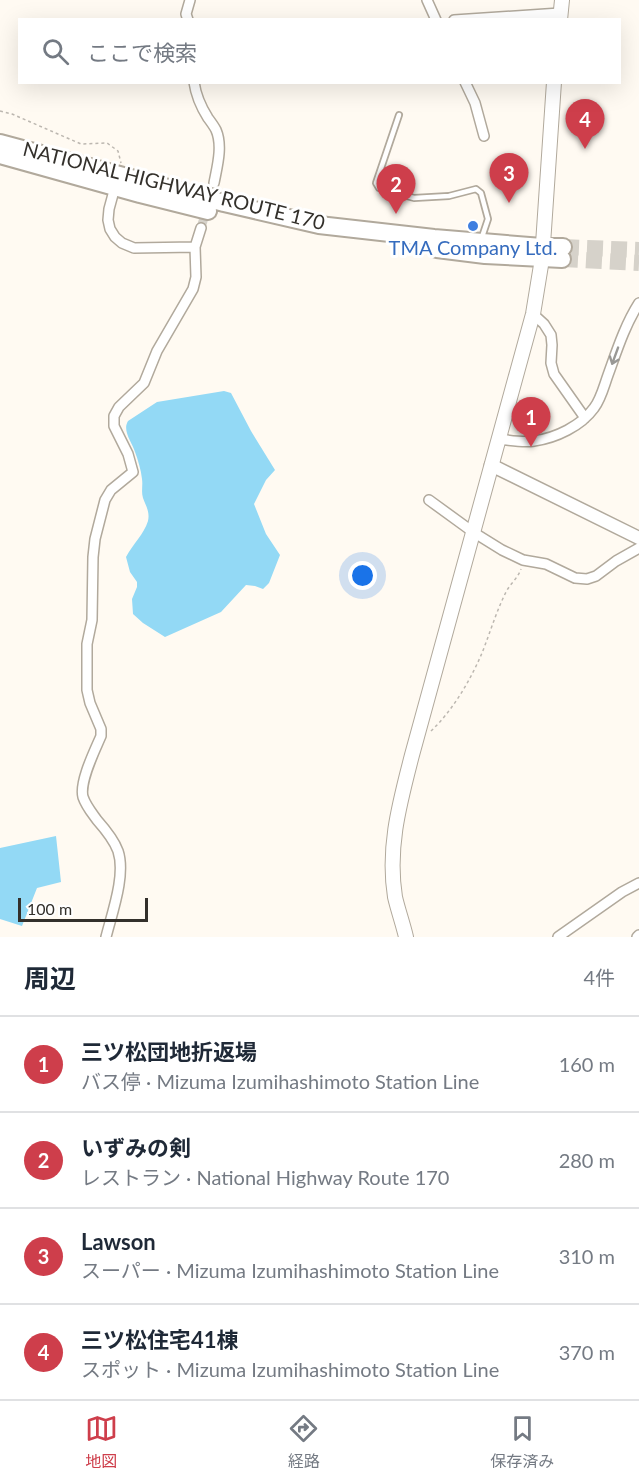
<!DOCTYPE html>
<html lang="ja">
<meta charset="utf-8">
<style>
body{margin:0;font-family:Lato,"Noto Sans JP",sans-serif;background:#f6f6f7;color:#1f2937}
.scale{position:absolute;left:18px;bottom:15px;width:130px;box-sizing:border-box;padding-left:6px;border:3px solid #33302b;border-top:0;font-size:16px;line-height:21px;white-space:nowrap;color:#33302b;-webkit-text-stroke:4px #fff;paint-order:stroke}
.you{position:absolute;left:363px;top:576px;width:21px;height:21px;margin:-15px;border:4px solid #fff;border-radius:50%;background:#1a73e8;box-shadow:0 0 0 9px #1a73e833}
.badge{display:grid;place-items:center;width:39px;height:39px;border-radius:50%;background:#ce3e4b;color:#fff;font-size:20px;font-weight:700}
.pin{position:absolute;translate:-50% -50px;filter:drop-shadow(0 2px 3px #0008)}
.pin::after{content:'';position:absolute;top:32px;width:21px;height:18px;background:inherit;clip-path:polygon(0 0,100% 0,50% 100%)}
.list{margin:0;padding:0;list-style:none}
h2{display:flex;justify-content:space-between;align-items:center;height:78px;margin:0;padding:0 24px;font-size:26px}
h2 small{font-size:20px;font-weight:400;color:#747a83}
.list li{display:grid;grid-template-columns:39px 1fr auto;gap:18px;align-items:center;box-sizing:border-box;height:96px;padding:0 24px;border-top:2px solid #e0e1e3}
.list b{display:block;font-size:22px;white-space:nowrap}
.list p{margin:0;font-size:20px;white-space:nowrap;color:#747a83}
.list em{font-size:20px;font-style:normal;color:#747a83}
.icon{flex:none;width:33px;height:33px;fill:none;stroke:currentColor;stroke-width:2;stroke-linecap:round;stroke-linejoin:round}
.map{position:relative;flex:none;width:639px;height:937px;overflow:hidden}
.search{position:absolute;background:#fff;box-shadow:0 6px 24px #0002;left:18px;right:18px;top:18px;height:66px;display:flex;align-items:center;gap:15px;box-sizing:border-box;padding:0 21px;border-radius:0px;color:#747a83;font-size:22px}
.sheet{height:462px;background:#fff}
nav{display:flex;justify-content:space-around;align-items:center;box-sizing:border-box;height:84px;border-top:2px solid #e0e1e3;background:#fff;font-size:16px;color:#747a83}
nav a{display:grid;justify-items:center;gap:3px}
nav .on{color:#ce3e4b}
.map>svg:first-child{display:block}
.water{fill:#93d9f5}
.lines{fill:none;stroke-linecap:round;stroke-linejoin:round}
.minor-tunnel{stroke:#d6d2ca;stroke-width:9;stroke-dasharray:9 4.5;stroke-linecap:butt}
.trunk-tunnel{stroke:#d6d2ca;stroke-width:16;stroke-dasharray:16 8;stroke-linecap:butt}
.service-casing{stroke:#b1a99c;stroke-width:8}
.minor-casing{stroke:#b1a99c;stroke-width:12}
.tertiary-casing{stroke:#b1a99c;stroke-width:15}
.secondary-casing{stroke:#b1a99c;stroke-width:16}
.trunk-casing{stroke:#b1a99c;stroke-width:20}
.path{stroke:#bcb7b0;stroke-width:1.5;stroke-dasharray:3 3;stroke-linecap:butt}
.service{stroke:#fff;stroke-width:4.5}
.minor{stroke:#fff;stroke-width:9}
.tertiary{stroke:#fff;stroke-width:12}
.secondary{stroke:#fff;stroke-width:14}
.trunk{stroke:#fff;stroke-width:16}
.oneway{stroke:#999895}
.shop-dot{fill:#3f7fe0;stroke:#fff;stroke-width:2}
.labels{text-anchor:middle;stroke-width:6;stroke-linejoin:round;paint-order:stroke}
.street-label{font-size:20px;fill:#33302b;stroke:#fff}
.shop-label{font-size:20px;fill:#366cbe;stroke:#fff}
</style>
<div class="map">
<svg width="639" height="937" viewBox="0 0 639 937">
<rect width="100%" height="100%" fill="#fffaf2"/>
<!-- water -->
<path class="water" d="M224 391 231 393 251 431 275 470 266 480 254 504 266 534 280 555 269 583 263 589 255 586 246 585 221 612 165 637 143 623 133 614 132 599 137 587V582L130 572 126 557C133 544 144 534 148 521 150 512 146 506 143 498 141 492 143 486 142 479 141 470 138 460 135 452 132 442 122 431 128 421L157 402Z
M56 836 61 882 37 888 22 926 0 919V848Z"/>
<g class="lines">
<!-- minor-tunnel -->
<path class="minor-tunnel" d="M201 228 214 183"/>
<!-- trunk-tunnel -->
<path class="trunk-tunnel" d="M563 247 639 250
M562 259 639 263"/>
<defs>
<path id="service" d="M399 115 376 183 379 188 414 198 449 196 476 189 481 193 488 219 482 237"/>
<path id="minor" d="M427 0 436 20
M188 20 186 14 190 0
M454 20 560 13
M194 82C196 96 201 107 208 118 211 122 214 126 216 130 223 146 217 167 214 183
M465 82 475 103 484 136
M115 187 109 209 108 220 110 229 115 237 122 243 134 248 195 247
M533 314 544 324 551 335 552 345 551 363 554 374 585 418
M498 439C509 440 523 443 534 441 556 438 581 426 594 408 601 399 604 386 608 375 617 350 625 325 639 303
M429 500 473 532 502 550 523 560 546 564 575 578 587 579 596 576 616 561 639 548
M106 937C112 913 126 875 118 851 114 840 105 829 97 820 92 813 86 806 83 797 79 782 95 750 101 736V729L90 703 87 690V644L92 620 93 557 95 539 105 500 111 490 133 472 128 454 114 426V416L119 407 144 383 157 351 193 289 196 277 195 247 201 228
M558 937 622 892 639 883
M637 937 639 935"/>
<path id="tertiary" d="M491 465 639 538"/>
<path id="secondary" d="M560 20 562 0
M406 937C403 924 398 910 395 897 387 847 400 802 412 755L533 314 542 259 554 82"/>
<path id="trunk" d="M0 143 224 203 319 225 434 238 542 247H563
M0 155 140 194 208 211
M437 249 485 255 562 259"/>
</defs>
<!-- service casing -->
<use href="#service" class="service-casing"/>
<!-- minor casing -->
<use href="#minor" class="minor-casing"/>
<!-- tertiary casing -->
<use href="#tertiary" class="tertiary-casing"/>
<!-- secondary casing -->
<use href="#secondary" class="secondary-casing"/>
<!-- trunk casing -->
<use href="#trunk" class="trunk-casing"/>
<!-- path -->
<path class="path" d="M0 111 12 114 81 144 107 143 118 151 121 163
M431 731C453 710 470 681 482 653 490 633 496 612 506 592 510 584 518 578 521 569"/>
<!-- service -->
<use href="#service" class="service"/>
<!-- minor -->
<use href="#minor" class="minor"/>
<!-- tertiary -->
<use href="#tertiary" class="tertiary"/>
<!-- secondary -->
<use href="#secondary" class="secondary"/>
<!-- trunk -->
<use href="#trunk" class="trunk"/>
</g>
<!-- one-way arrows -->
<defs><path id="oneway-shaft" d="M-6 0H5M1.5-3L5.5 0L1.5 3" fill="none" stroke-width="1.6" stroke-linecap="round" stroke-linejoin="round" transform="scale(1.5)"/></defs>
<use class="oneway" href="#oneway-shaft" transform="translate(615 356) rotate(110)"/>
<!-- markers -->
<circle class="shop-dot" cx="473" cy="226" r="6"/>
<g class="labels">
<!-- street labels -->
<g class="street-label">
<text transform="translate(174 186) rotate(14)" y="7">NATIONAL HIGHWAY ROUTE 170</text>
</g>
<!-- shop labels -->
<g class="shop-label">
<text x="473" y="255">TMA Company Ltd.</text>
</g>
</g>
</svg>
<div class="scale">100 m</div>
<div class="you"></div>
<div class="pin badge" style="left:531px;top:447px">1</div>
<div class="pin badge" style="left:396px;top:214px">2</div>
<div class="pin badge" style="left:509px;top:203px">3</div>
<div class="pin badge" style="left:585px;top:149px">4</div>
<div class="search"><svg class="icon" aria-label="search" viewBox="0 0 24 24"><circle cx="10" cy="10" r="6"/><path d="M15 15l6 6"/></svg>ここで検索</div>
</div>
<section class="sheet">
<h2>周辺<small>4件</small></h2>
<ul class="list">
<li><span class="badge">1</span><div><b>三ツ松団地折返場</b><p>バス停 · Mizuma Izumihashimoto Station Line</p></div><em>160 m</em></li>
<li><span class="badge">2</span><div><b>いずみの剣</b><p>レストラン · National Highway Route 170</p></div><em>280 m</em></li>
<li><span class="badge">3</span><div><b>Lawson</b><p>スーパー · Mizuma Izumihashimoto Station Line</p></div><em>310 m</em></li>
<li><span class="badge">4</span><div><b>三ツ松住宅41棟</b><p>スポット · Mizuma Izumihashimoto Station Line</p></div><em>370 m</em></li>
</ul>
</section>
<nav>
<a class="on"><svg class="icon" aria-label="map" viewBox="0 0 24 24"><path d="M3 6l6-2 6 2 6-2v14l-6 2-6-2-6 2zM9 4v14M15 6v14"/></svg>地図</a>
<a><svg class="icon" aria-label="directions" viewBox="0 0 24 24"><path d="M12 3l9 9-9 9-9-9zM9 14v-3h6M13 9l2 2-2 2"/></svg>経路</a>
<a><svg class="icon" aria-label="saved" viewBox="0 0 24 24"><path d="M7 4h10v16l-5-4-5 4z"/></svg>保存済み</a>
</nav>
